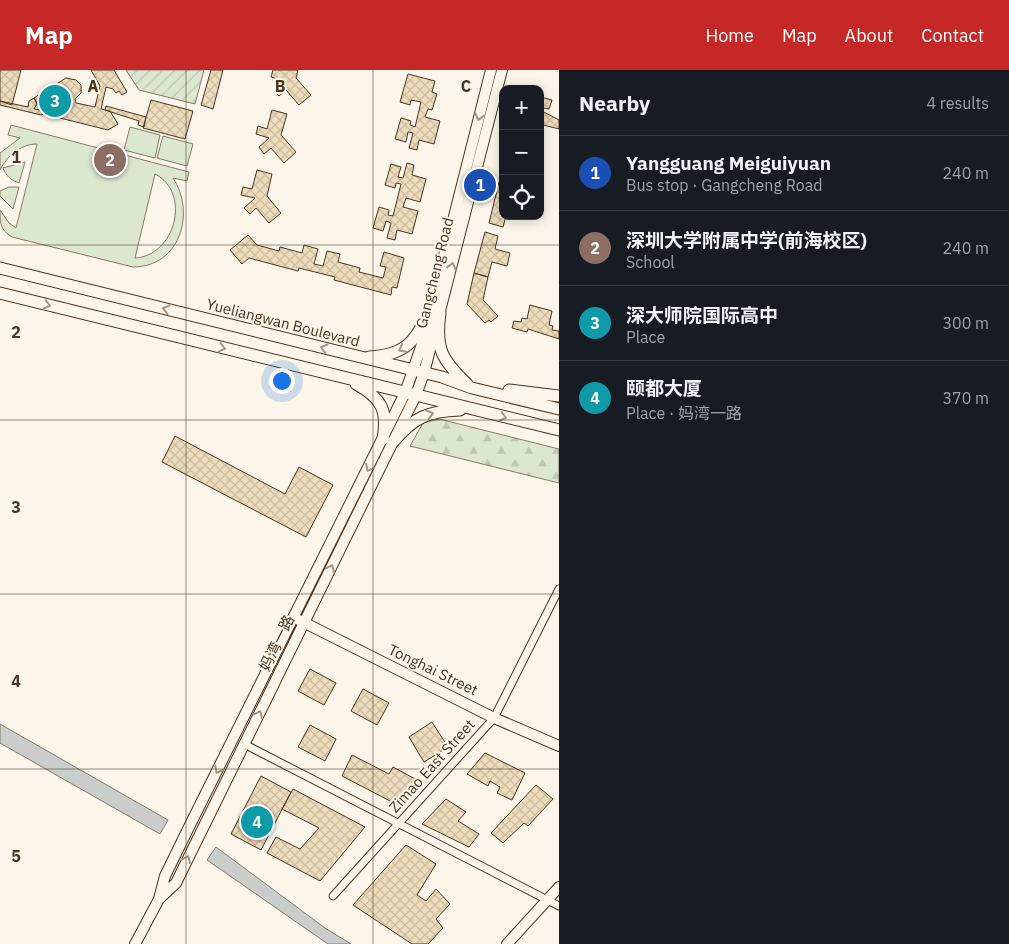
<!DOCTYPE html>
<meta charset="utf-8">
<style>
body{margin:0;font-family:"IBM Plex Sans","Noto Sans SC",sans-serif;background:#242831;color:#f1f3f6}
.controls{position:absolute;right:15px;top:15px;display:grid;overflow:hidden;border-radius:10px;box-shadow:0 2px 12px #0003}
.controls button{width:45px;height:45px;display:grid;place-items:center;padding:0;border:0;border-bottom:1px solid #363941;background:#171b24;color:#f1f3f6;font:25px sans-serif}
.you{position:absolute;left:281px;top:310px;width:18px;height:18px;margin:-12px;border:4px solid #fff;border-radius:50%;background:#1a73e8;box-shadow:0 0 0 8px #1a73e833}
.badge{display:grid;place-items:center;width:32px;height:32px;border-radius:50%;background:#c62828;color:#fff;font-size:16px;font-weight:700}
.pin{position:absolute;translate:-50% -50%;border:2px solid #fff;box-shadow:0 1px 5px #0006}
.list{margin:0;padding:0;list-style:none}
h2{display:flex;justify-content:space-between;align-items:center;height:65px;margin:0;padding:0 20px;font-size:21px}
h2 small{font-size:16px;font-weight:400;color:#9ea1a6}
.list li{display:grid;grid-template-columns:32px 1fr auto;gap:15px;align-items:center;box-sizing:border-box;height:75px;padding:0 20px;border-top:1px solid #363941}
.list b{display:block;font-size:19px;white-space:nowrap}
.list p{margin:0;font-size:16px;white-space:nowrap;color:#9ea1a6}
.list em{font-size:16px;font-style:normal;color:#9ea1a6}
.icon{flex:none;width:28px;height:28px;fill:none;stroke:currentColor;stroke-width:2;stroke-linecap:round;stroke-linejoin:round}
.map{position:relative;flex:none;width:559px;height:874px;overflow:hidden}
header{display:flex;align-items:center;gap:30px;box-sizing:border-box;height:70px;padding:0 25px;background:#c62828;color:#fff}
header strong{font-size:24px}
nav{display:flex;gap:28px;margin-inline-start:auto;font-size:18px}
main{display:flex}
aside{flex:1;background:#171b24}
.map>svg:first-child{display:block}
.forest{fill:url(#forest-firs);stroke:#887966}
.park{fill:#dce7d0;stroke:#887966;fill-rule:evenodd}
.garden{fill:url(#garden-furrows);stroke:#887966}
.water{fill:#c9cecd;stroke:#887966}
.building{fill:url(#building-cross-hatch);stroke:#4a3520}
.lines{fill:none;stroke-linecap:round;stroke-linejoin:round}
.street-casing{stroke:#4a3520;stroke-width:9}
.secondary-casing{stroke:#4a3520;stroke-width:12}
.primary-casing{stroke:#4a3520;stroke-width:13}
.street{stroke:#fbf6e9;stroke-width:7}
.secondary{stroke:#fbf6e9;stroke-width:10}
.primary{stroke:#fbf6e9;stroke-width:11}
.oneway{stroke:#a29684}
.grid{fill:none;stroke:#4a3520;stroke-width:1;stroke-opacity:0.55}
.labels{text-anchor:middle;stroke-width:4;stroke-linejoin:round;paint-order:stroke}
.street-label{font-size:15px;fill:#4a3520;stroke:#fbf6e9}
.grid-label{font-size:16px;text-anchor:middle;font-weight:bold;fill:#4a3520;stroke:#fbf6e9;stroke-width:4;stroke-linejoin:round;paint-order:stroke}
</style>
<header>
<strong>Map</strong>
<nav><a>Home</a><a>Map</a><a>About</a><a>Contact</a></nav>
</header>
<main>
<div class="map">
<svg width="559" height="874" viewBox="0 0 559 874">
<defs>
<pattern id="forest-firs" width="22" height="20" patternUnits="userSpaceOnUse" patternTransform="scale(1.25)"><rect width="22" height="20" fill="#dce7d0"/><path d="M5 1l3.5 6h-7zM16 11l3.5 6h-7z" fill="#bec7b2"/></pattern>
<pattern id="garden-furrows" width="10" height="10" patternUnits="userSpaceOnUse" patternTransform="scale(1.25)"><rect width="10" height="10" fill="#dce7d0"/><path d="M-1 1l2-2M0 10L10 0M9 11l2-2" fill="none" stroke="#bec7b2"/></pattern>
<pattern id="building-cross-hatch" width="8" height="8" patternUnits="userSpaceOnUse" patternTransform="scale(1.25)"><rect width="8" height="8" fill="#ecdcbc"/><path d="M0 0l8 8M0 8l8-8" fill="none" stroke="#ccbda1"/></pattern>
</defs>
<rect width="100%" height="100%" fill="#fbf6e9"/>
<!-- forest -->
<path class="forest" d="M439 349 559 379V413L410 376 423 353Z"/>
<!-- park -->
<path class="park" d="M11 55 189 102 187 111 173 108C196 143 180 197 133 197L12 167C0 159 0 154 0 140L9 153 16 158 37 74C21 74 7 86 0 100V83L20 68 8 65ZM155 104C192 123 175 186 135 188Z
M130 57 160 65 155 88 124 80Z
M163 66 193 74 187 96 157 88Z
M25 92 19 113C11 110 6 106 3 98Z
M9 117H19L13 139 0 126V121Z"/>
<!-- garden -->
<path class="garden" d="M126 0H204L195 34 139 20Z"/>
<!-- water -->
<path class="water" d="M0 654 168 750 160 764 0 673Z
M216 777 325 858 351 874H328L207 790Z"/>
<!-- building -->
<path class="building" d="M0 0H21L12 35 0 31Z
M91 0H114L127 22 122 25 119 21 116 23 113 19 106 17 101 39 110 41 118 54 108 60 44 44 34 28 66 8 76 10 81 15V23L75 29 76 33 95 37 100 16Z
M211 0H223L213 39 201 35Z
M273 0H298L296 8 311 25 299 35 286 20 279 26 274 20 284 11 271 7Z
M408 4 435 11 432 22 437 24 432 40 428 39 425 47 440 51 434 74 419 70 417 80 409 78 413 63 408 62 406 72 395 69 401 48 411 51 410 55 415 57 421 32 411 30 410 35 400 32Z
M540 27 552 30 549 39 543 38 542 41 559 50V59L543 55 544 52 540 51Z
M34 28 37 34 34 39 41 40 44 44 41 45 0 35V31L28 37 29 31Z
M151 30 193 41 185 69 143 58Z
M106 36 146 47 144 57 138 55 139 51 105 40Z
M272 40 287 44 281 65 296 82 284 93 271 78 264 84 259 77 269 68 256 64 258 56 267 59Z
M407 93 414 95 412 105 426 109 420 132 406 128 403 137 418 141 412 164 397 160 395 170 387 168 391 153 386 151 383 161 373 158 379 137 389 140 388 145 393 146 401 114 396 113 395 118 385 115 391 94 401 97 398 107 403 108Z
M257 100 272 104 267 126 281 143 269 153 256 138 250 144 244 138 255 128 241 125 243 117 252 119Z
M499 112 503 113V146H506L503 157 489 153Z
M485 162 498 166 495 179 510 183 507 196 492 192 488 207 474 203Z
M248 165 257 175 279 181 280 177 302 183 304 175 318 179 314 194 323 196 327 181 340 184 338 192 360 198 359 202 383 208 386 197 380 196 384 182 404 188 397 218 392 217 391 225 334 210 335 207 299 198 298 201 249 188 242 194 230 180Z
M474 203 488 207 483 230 498 246 491 252 489 250 485 253 467 234Z
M530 235 552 241 549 255 553 256 552 260 559 261V269L528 259 527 262 512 258 514 251 521 252 522 248 527 249Z
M175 366 285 424 299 397 333 415 306 467 162 392Z
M310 599 336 613 324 635 298 621Z
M363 619 389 633 377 655 351 641Z
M432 652 448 677 424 692 409 667Z
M310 655 336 669 325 691 298 677Z
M485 683 525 703 512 730 497 723 500 717 490 711 488 716 467 704Z
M352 685 389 704 393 697 417 710 394 733 342 706Z
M261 706 291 722 261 780 231 764Z
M536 715 553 729 528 756 524 753 503 773 491 763Z
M293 719 365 757 320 811 267 783 276 767 300 779 319 758 282 739Z
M446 729 466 742 458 751 479 764 469 777 422 754Z
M406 775 436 794 417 825 426 831 436 819 450 834 436 849 443 858 428 874H412L353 835Z"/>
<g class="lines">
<defs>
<path id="street" d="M244 674 559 836
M333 826 494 648 559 519"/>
<path id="secondary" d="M299 550 494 648 559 676
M160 828 176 813 416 325 424 303 502 0
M135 874 159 829 165 806 189 757 405 323 421 277 491 0
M507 874 559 817"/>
<path id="primary" d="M0 198 442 307 472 318 559 339
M0 223 559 360
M440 243C435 279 442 290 467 314
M369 287C406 285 416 271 430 240
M356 314C382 328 388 341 383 369
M509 320 559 326
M393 372C414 347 428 341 460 340"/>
</defs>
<!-- street casing -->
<use href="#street" class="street-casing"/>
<!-- secondary casing -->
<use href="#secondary" class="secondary-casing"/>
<!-- primary casing -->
<use href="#primary" class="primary-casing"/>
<!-- street -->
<use href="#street" class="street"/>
<!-- secondary -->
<use href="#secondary" class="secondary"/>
<!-- primary -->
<use href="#primary" class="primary"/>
</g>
<!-- one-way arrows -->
<defs><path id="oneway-chevron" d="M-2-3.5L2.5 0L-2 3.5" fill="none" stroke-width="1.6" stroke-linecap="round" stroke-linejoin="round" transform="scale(1.25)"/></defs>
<g class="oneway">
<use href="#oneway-chevron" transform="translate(479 47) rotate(104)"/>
<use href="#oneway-chevron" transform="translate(452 196) rotate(-76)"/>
<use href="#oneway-chevron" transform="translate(47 235) rotate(14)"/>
<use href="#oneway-chevron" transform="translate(166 239) rotate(-166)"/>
<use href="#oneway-chevron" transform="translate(222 278) rotate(14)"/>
<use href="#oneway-chevron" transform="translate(324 278) rotate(-166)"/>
<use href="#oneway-chevron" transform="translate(402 279) rotate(152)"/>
<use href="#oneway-chevron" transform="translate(430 344) rotate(-17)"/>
<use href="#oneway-chevron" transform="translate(503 347) rotate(14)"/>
<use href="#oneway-chevron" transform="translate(369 398) rotate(116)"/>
<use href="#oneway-chevron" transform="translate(331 498) rotate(-64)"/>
<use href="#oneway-chevron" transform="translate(259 644) rotate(-64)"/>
<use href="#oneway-chevron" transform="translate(218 700) rotate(117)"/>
<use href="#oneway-chevron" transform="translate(187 789) rotate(-64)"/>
</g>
<!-- grid -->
<path class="grid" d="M186 0V874M373 0V874M0 175H559M0 350H559M0 524H559M0 699H559"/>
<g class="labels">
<!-- street labels -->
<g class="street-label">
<text transform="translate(435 203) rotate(-76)" y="5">Gangcheng Road</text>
<text transform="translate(283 253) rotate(14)" y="5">Yueliangwan Boulevard</text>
<text transform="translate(277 573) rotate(-64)" y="5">妈湾一路</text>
<text transform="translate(433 600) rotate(26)" y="5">Tonghai Street</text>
<text transform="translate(432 696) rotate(-48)" y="5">Zimao East Street</text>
</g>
</g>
<g class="grid-label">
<text x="93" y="22">A</text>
<text x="280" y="22">B</text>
<text x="466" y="22">C</text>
<text x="16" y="93">1</text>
<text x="16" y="268">2</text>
<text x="16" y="443">3</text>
<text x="16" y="617">4</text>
<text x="16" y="792">5</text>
</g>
</svg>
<div class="controls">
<button>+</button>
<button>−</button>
<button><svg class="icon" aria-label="locate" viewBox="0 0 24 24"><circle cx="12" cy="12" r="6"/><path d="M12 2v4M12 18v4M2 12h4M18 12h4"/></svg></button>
</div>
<div class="you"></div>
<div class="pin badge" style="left:480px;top:115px;background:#1a4fb4">1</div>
<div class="pin badge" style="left:110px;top:90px;background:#8d6e63">2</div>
<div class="pin badge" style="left:55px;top:31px;background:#0f9aa8">3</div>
<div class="pin badge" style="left:257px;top:752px;background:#0f9aa8">4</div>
</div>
<aside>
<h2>Nearby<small>4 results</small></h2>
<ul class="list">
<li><span class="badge" style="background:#1a4fb4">1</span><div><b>Yangguang Meiguiyuan</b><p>Bus stop · Gangcheng Road</p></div><em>240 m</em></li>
<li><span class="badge" style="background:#8d6e63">2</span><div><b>深圳大学附属中学(前海校区)</b><p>School</p></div><em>240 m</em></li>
<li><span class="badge" style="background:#0f9aa8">3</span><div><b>深大师院国际高中</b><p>Place</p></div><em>300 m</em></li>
<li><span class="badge" style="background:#0f9aa8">4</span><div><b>颐都大厦</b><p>Place · 妈湾一路</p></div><em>370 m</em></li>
</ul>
</aside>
</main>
